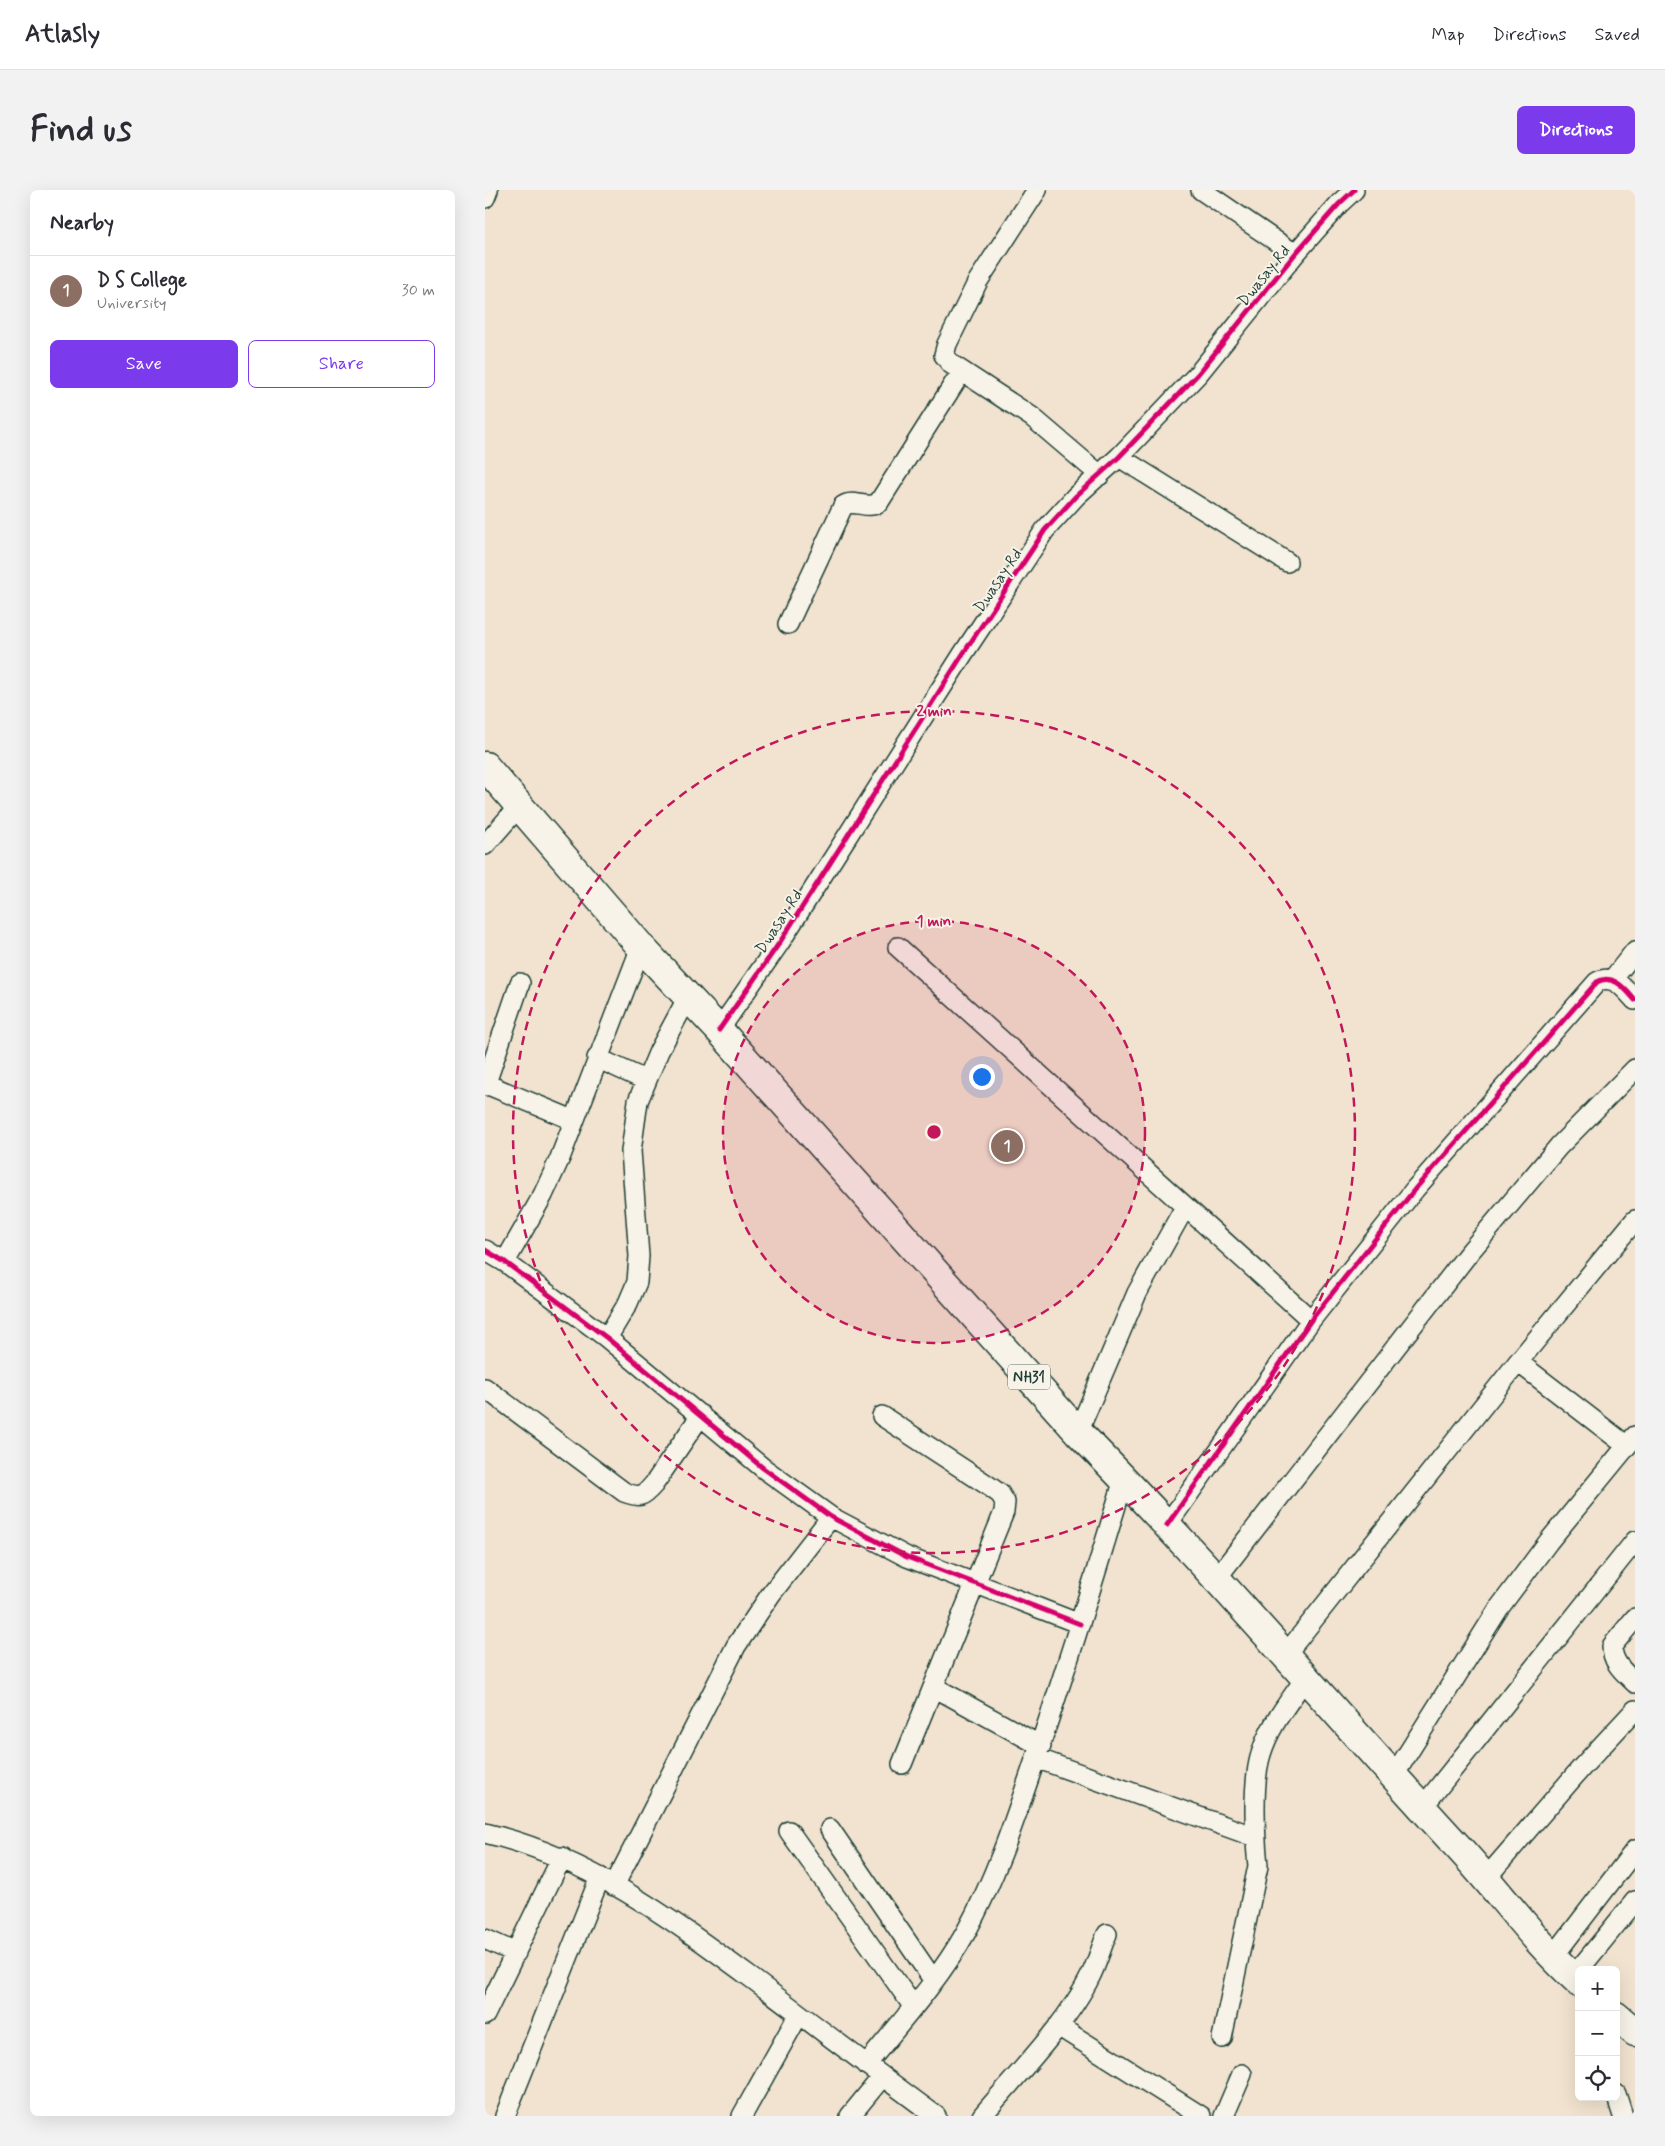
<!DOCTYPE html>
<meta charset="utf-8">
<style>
body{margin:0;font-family:Mynerve,sans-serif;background:#f2f2f3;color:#2b2b33}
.controls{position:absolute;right:15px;bottom:15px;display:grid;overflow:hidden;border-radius:8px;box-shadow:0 5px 20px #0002}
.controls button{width:45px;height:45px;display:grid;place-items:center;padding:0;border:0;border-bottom:1px solid #e1e1e2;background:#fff;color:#2b2b33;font:25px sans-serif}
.you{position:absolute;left:496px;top:886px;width:18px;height:18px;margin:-12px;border:4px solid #fff;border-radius:50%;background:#1a73e8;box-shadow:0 0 0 8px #1a73e833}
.badge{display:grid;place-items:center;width:32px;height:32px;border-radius:50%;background:#7c3aed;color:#fff;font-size:16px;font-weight:700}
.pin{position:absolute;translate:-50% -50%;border:2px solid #fff;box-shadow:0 1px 5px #0006}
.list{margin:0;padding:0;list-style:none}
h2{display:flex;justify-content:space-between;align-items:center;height:65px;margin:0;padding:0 20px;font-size:21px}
h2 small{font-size:16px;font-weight:400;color:#7c7c81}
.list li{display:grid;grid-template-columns:32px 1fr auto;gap:15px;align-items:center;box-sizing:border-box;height:70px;padding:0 20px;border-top:1px solid #e1e1e2}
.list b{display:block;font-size:19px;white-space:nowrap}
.list p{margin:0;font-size:16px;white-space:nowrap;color:#7c7c81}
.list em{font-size:16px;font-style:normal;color:#7c7c81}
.actions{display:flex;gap:10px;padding:15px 20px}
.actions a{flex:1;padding:11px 0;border:1px solid #7c3aed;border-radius:8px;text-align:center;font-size:18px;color:#7c3aed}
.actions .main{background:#7c3aed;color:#fff}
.icon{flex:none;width:28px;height:28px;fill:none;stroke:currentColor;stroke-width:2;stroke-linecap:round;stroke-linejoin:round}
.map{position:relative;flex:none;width:1150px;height:1926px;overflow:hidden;border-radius:8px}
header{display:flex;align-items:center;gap:30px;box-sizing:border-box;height:70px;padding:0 25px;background:#fff;border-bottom:1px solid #e1e1e2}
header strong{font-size:24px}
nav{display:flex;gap:28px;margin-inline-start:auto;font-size:18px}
.intro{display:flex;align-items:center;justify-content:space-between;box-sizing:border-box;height:120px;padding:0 30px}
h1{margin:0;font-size:35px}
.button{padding:12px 22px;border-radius:8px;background:#7c3aed;color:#fff;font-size:18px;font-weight:700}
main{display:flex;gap:30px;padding:0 30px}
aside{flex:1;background:#fff;border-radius:8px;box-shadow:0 5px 20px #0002}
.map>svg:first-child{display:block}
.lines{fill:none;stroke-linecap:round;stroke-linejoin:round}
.minor-casing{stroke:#1f3d34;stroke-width:22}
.highway-casing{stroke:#1f3d34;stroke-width:31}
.minor{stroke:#f7f3e8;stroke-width:19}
.highway{stroke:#f7f3e8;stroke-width:28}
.cycleway-casing{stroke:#f7f3e8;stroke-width:8}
.cycleway{stroke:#d6006c;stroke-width:5}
.ring{fill:none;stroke:#c2185b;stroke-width:2.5;stroke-dasharray:9 6}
.labels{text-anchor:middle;stroke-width:4;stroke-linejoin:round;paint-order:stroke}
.shield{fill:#f7f3e8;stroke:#60746a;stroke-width:1}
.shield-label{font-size:15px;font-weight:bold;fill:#1f3d34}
.street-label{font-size:16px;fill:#1f3d34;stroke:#f7f3e8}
.centre{fill:#c2185b;stroke:#f7f3e8;stroke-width:2.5}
.ring-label{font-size:15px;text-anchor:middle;font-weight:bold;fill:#c2185b;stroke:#f7f3e8;stroke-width:4;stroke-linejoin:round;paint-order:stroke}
</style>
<header>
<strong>Atlasly</strong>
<nav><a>Map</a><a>Directions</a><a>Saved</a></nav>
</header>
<div class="intro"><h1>Find us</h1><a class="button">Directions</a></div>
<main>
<aside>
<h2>Nearby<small></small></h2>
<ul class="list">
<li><span class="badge" style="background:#8d6e63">1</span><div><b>D S College</b><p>University</p></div><em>30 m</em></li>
</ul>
<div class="actions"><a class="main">Save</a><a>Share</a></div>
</aside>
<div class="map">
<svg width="1150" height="1926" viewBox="0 0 1150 1926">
<rect width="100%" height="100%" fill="#f1e3cf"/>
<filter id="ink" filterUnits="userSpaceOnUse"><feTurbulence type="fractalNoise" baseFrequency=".02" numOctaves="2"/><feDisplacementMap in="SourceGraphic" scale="10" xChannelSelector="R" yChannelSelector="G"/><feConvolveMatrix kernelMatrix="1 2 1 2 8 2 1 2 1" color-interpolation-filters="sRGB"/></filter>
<g filter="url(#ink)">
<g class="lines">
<defs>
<path id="minor" d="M552 0 493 91 462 154 459 165 466 174 547 227 615 285
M716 0 810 64
M0 8 3 0
M634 267 802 372
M303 434 358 316C369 308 383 321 394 312L477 181
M0 655 35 615
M413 757 826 1130
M1127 790 1150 761
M234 840 295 752 478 464 560 340 591 306 634 267 713 184 810 64 854 14 869 0
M112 868 160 890
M1 894 88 930
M0 896 35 793
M0 1060 20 1072 122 1148 278 1278 346 1327 422 1367 595 1434
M20 1072 58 1005 75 968 156 757
M122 1148 143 1113 152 1092 154 1066 146 961 153 911 174 861 203 807
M1033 1172 1142 1256
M0 1198 139 1302C155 1308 158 1307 169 1294L216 1225
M397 1226 501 1294 515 1304 520 1312 519 1322 417 1574
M593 1242 652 1103 700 1017
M682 1335 826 1130 930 999 1112 792C1128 783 1140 799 1150 810
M731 1389 983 1064 1074 956 1150 879
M1150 1428 1127 1456C1127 1473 1139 1482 1150 1493
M801 1464 1033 1172 1150 1030
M449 1497 556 1556
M551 1568 770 1647
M908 1587 1014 1418 1064 1351 1150 1246
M937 1618 1150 1351
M345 1639 449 1791
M304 1641 428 1816
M0 1643C100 1666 184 1727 265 1787 327 1833 388 1880 451 1926
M1001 1688 1098 1576 1150 1520
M129 1696 251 1456 286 1404 346 1327
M0 1749 31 1763
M1068 1767 1150 1660
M1092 1797 1088 1787 1150 1711
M0 1825 77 1667
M573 1836 716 1926
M737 1848 773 1676C770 1646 767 1592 776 1564 784 1536 805 1511 821 1487
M381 1875C416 1832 454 1790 481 1742 511 1687 530 1629 550 1570 582 1477 611 1383 639 1289
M1131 1904 1138 1926
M20 1926 115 1687
M257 1926 314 1824
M365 1926 397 1887
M497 1926C531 1885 582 1834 605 1787 612 1773 616 1758 622 1744
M739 1926 757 1884"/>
<path id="highway" d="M0 576 156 757 234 840 593 1242C725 1376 846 1519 973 1657 1014 1701 1049 1752 1094 1792
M1131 1826 1150 1842"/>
</defs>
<!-- minor casing -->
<use href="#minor" class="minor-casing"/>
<!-- highway casing -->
<use href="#highway" class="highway-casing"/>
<!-- minor -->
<use href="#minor" class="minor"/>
<!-- highway -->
<use href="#highway" class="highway"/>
<defs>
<path id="cycleway" d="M234 840 295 752 478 464 560 340 591 306 634 267 713 184 810 64 854 14 869 0
M0 1060 20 1072 122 1148 278 1278 346 1327 422 1367 595 1434
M682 1335 826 1130 930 999 1112 792C1128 783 1140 799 1150 810"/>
</defs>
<!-- cycleway casing -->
<use href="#cycleway" class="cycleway-casing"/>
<!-- cycleway -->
<use href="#cycleway" class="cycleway"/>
</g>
</g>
<!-- distance rings -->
<circle cx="449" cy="942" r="211" fill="#c2185b" fill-opacity=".12"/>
<g class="ring">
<circle cx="449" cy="942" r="211"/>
<circle cx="449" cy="942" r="421"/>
</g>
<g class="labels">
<!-- shield labels -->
<rect class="shield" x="523" y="1174.5" width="42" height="25" rx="4"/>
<g class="shield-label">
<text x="544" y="1192">NH31</text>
</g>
<!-- street labels -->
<g class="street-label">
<text transform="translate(778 85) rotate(-51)" y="6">Dwasay Rd</text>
<text transform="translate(512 390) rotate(-56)" y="6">Dwasay Rd</text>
<text transform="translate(293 731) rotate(-57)" y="6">Dwasay Rd</text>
</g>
</g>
<circle cx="449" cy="942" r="8" class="centre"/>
<g class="ring-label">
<text x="449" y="526">2 min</text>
<text x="449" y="736">1 min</text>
</g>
</svg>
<div class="controls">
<button>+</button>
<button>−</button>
<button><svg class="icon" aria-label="locate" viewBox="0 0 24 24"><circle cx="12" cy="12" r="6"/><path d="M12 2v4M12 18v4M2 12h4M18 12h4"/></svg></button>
</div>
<div class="you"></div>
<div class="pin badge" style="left:522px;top:956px;background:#8d6e63">1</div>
</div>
</main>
